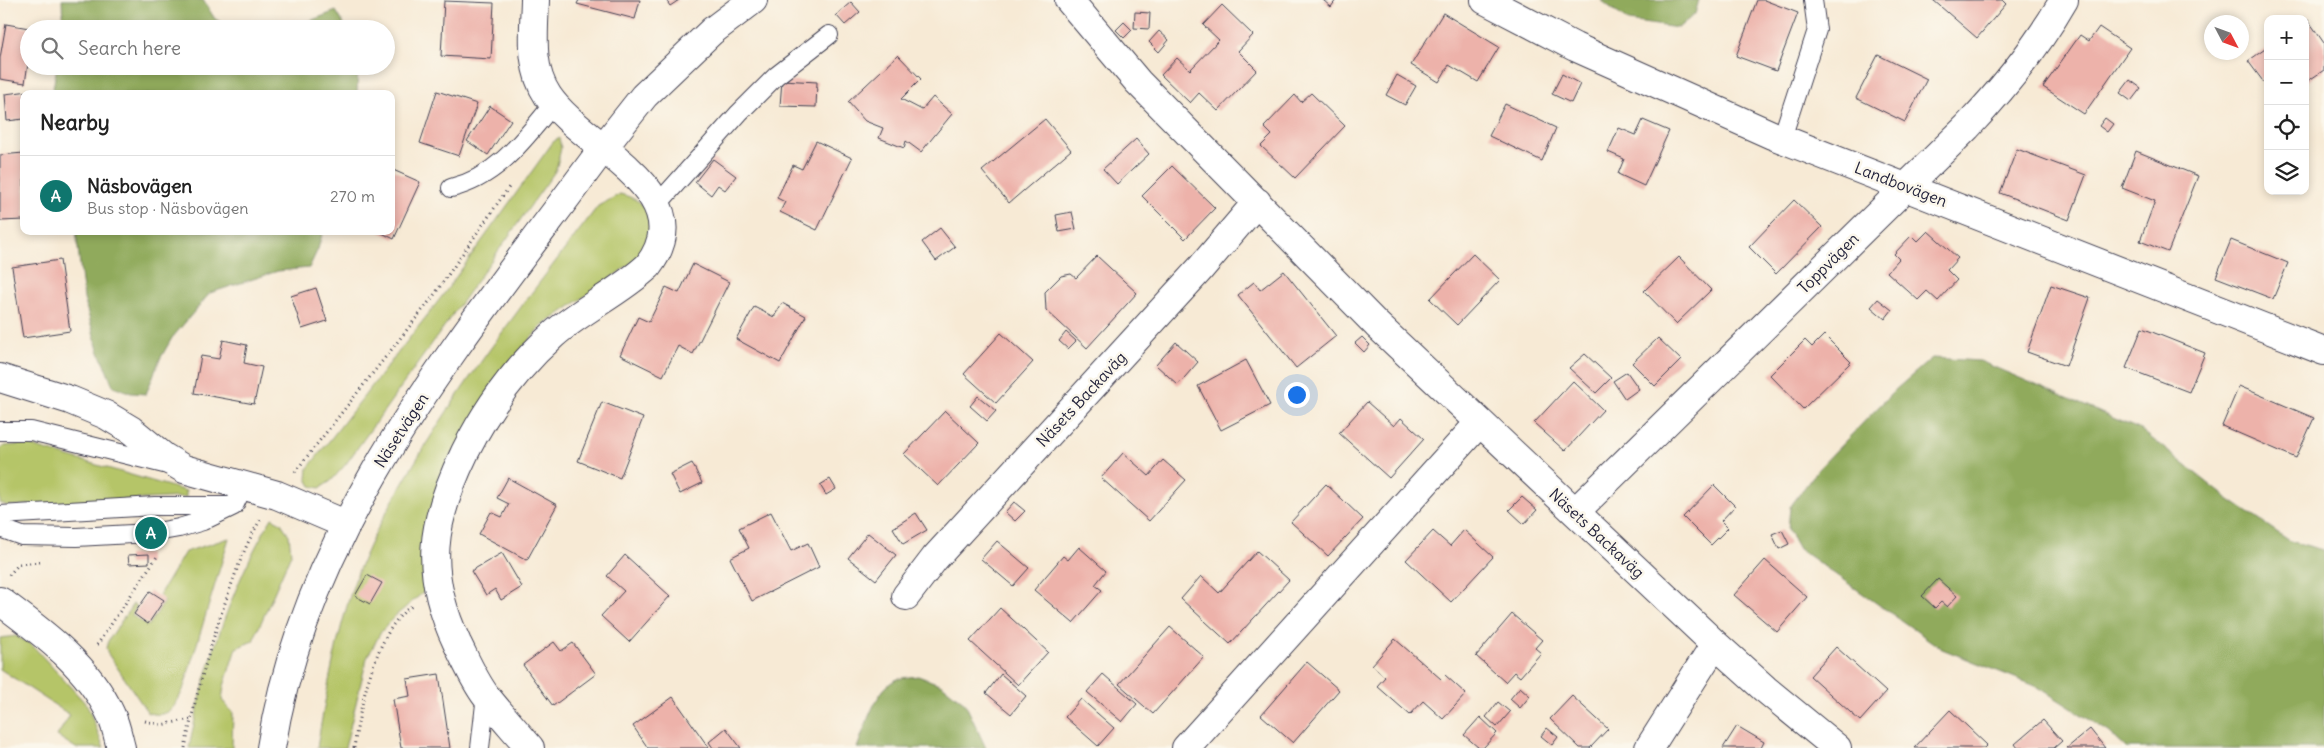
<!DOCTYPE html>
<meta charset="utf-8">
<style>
body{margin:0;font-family:Delius,sans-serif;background:#f6f6f6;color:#222}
.controls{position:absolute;right:15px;top:15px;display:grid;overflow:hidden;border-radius:10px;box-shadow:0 2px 8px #0003}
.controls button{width:45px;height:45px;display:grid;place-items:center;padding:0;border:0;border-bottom:1px solid #e0e0e0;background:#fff;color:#222;font:25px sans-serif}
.compass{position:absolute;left:2204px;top:15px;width:45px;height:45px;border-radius:50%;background:#fff;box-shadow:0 2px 8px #0003;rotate:131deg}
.you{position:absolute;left:1296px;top:394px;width:18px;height:18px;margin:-12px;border:4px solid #fff;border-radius:50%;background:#1a73e8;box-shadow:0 0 0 8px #1a73e833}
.badge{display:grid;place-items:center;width:32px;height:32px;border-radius:50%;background:#0f766e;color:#fff;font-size:16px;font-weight:700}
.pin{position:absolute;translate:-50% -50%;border:2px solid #fff;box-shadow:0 1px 5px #0006}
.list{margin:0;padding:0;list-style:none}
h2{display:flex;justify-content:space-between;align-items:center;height:65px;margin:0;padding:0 20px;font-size:21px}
h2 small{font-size:16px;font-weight:400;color:#767676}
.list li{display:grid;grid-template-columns:32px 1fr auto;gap:15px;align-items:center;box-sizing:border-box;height:80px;padding:0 20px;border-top:1px solid #e0e0e0}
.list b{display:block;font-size:19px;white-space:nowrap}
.list p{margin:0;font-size:16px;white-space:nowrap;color:#767676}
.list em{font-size:16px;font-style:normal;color:#767676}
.icon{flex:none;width:28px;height:28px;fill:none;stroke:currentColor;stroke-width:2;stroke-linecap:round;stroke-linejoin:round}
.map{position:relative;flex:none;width:2324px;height:748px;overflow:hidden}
.search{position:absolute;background:#fff;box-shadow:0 2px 8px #0003;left:20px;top:20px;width:375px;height:55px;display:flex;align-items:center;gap:12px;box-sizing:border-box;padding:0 18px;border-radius:28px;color:#767676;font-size:19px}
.panel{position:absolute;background:#fff;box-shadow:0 2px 8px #0003;left:20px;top:90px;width:375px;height:145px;border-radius:10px}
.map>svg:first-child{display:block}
.green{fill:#b5c568;stroke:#6c7452}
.forest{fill:#90aa5c;stroke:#59664c}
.building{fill:#edb2aa}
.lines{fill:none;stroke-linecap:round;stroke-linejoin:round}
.service-casing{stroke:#424052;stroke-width:20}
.minor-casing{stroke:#424052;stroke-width:30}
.tertiary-casing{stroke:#424052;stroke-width:30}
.path{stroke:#424052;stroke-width:3;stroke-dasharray:1 4;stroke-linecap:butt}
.service{stroke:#fff;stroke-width:18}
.minor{stroke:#fff;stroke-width:28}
.tertiary{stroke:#fff;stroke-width:28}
.labels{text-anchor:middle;stroke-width:5;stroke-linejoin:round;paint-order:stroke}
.street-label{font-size:16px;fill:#22223b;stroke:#fbf7ec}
</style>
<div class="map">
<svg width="2324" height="748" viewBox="0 0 2324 748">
<rect width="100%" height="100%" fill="#fbf7ec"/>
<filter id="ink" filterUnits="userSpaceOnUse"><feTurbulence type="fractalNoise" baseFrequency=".02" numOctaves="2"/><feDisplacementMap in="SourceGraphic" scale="10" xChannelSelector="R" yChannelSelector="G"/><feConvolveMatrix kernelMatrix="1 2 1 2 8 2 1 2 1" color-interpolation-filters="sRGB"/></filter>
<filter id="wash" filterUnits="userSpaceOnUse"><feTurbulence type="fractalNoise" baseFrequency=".0096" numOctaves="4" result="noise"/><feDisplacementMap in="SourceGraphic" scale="20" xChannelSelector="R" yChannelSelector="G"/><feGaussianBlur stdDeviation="1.12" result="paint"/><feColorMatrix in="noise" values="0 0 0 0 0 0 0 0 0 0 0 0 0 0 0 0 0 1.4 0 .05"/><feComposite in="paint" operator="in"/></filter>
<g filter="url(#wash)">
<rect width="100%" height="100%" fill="#f7ead5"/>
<!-- green -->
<path class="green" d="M559 138 561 148 556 170 346 464 331 481 320 488 311 486 307 479 308 468 443 295 553 142Z
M620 194C639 199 646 205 653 223L639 258 541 327 496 377 425 591 394 617 381 632 367 658 345 748H317C326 693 336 639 353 586 365 549 385 514 404 481 460 383 530 295 598 206Z
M25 444 186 491V497L8 506 0 503V449L4 446Z
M272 518 281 523 289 535 291 554 253 641 236 648 224 686 222 700 233 713 232 748H189C204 671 231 585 272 518Z
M229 538 183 690C174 708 170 718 148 713L108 654 106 648 108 641 133 604 137 606 132 615 148 626 165 601 159 595 185 552Z
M16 636 32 645 87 705 104 748H76L57 736 70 715 0 669V638Z"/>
<!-- forest -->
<path class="forest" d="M62 0H203L215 19 235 29H63Z
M1601 0H1699L1695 14 1678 28 1628 21Z
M336 11 347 29H287L291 28Z
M57 66H358L357 94H52Z
M76 231H323L318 249 309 268 278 271 210 293 172 338 160 359 146 394 131 393 113 386 98 350 84 299Z
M1932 358 1980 361 2141 430 2227 498 2290 541 2324 550V748H2126L2109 732 2038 687 1942 649 1799 549 1788 529 1790 507 1819 468 1895 390Z
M918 676 942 685 965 703 986 748H857C865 728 876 686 898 679 904 677 911 677 918 676Z"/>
<g id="blocks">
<!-- building -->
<path class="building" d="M579 0H640L635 19 577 4Z
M666 0H679L670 6Z
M1323 0H1336L1331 7Z
M1757 0H1764L1798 13 1776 71 1736 56Z
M1933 0H2002L2006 4 1977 38Z
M444 1 494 3 491 59 441 56Z
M851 2 860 12 845 25 836 15Z
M1222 5 1253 35 1238 51 1257 70 1218 111 1199 93 1190 103 1161 75 1177 58 1190 70 1219 40 1203 25Z
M1135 12 1150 13 1149 29 1134 28Z
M1443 13 1499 47 1478 82 1449 65 1439 82 1411 65Z
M2308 20 2324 43V70L2305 83V21Z
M1124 22 1132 30 1124 38 1116 30Z
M6 24 29 28V57L25 83 0 79V58Z
M2099 27 2130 48 2084 114 2043 87 2080 35 2089 41Z
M1159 31 1169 40 1159 52 1149 42Z
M2268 47V88L2248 61Z
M898 55 921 79 901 99 922 110 933 97 952 114 921 152 906 141 904 148 879 138 883 128 865 121 848 102Z
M1878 55 1927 79 1905 122 1856 98Z
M1562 74 1580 84 1571 103 1552 94Z
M1397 75 1416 86 1405 105 1386 95Z
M782 80 817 82 816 107 780 106Z
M2130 80 2141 88 2131 101 2120 93Z
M37 90V94H24V119L7 121 5 94Z
M437 91 477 104 459 156 420 143Z
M1311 93 1345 126 1295 178 1261 146 1272 135 1264 127 1295 95 1301 102Z
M1505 104 1556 128 1542 161 1489 136Z
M490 106 511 120 488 155 467 141Z
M2105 118 2113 124 2107 132 2099 126Z
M1045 119 1071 150 1009 203 982 171Z
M1643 120 1669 131 1644 186 1618 174 1624 159 1608 152 1619 128 1636 135Z
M1136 139 1149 154 1117 184 1103 169Z
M816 141 852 158 817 230 780 212 785 202 777 198 793 165 802 169Z
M2017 149 2086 175 2069 220 2000 193Z
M2136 151 2198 176 2168 252 2140 241 2155 201 2122 188Z
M24 153V220L0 221V155Z
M713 159 736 176 725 190 718 185 711 195 695 182Z
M1172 166 1215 208 1185 239 1142 196Z
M391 169 420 182 394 239 378 231H391Z
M1794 200 1822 227 1776 274 1749 247Z
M1072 212 1076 229 1059 232 1056 215Z
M940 228 955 247 936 261 922 242Z
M1928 231 1958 258 1947 270 1957 280 1938 301 1927 291 1918 300 1887 272 1899 259 1894 254 1911 236 1917 242Z
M2231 240 2288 263 2273 299 2216 277Z
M1473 254 1500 280 1457 325 1430 299Z
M1097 256 1137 293 1087 348 1046 310 1045 292 1061 276 1071 274 1076 278Z
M1679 257 1711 290 1676 324 1644 291Z
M60 260 70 331 23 338 12 267Z
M693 264 729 282 693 354 678 346 663 376 620 355 638 317 649 322 666 287 679 293Z
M1284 271 1336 336 1296 368 1238 295 1254 282 1260 290Z
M2051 285 2090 298 2066 366 2027 352Z
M316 288 327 321 302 329 291 296Z
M1878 299 1892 310 1885 319 1871 307Z
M782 303 806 316 780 363 736 339 754 307 774 317Z
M2142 328 2205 353 2189 392 2126 368Z
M1066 332 1076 341 1068 349 1059 341Z
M1001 333 1033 362 996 403 964 374Z
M1824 335 1851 362 1803 409 1770 375 1805 340 1812 347Z
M1362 337 1370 345 1364 352 1355 343Z
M1658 338 1681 360 1655 386 1632 363Z
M223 340 247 345 244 363 262 367 254 404 194 393 201 356 219 359Z
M1176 342 1198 362 1178 385 1156 365Z
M1585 354 1611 378 1596 393 1569 368Z
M1246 360 1270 405 1221 430 1198 386Z
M1627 372 1639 389 1625 399 1613 381Z
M1573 381 1603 410 1565 451 1534 423Z
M2239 386 2314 418 2296 458 2222 426Z
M978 396 996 411 987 421 970 406Z
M602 402 643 418 620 478 578 461Z
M1367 402 1394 426 1401 418 1424 439 1389 478 1339 433Z
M945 411 979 443 938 486 904 454Z
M1123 453 1149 476 1163 460 1186 480 1149 521 1101 478Z
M692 463 702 483 680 494 670 474Z
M508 478 557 505 527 560 479 534 491 512 502 517 509 504 497 498Z
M830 479 836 489 826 495 820 485Z
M1326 484 1363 519 1328 556 1291 522Z
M1714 485 1735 506 1721 521 1728 528 1711 545 1683 517Z
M1522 497 1537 510 1524 524 1509 510Z
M1014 502 1025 511 1015 521 1005 512Z
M771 512 791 551 808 543 819 567 752 601 730 558 749 548 739 528Z
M916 513 927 530 903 544 893 528Z
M1464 530 1493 557 1451 602 1406 560 1433 531 1450 546Z
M1782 530 1789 544 1779 549 1772 534Z
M868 533 896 555 876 580 848 558Z
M997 541 1029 568 1013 586 981 559Z
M1079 547 1106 571 1095 585 1102 590 1073 623 1034 590 1063 556 1068 560Z
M1257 551 1289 580 1230 644 1181 599 1201 576 1219 593Z
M502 553 522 587 501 600 495 589 486 595 471 571Z
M149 554V563L129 564 128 555Z
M625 555 670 596 629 642 601 616 624 591 607 576Z
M1765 560 1807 597 1777 632 1734 595Z
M367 575 382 583 370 604 355 596Z
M1938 579 1957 596 1947 607 1941 602 1935 608 1922 596Z
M150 591 164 600 148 624 134 614Z
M1000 608 1048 652 1018 685 970 641Z
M1512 614 1542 640 1535 648 1541 653 1520 677 1514 672 1505 682 1476 656Z
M1170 627 1204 657 1153 714 1119 684Z
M1395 639 1441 679 1445 675 1466 694 1443 719 1423 701 1410 715 1377 686 1385 677 1372 665Z
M554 642 561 651 573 643 596 674 553 706 523 665Z
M1836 647 1886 692 1860 721 1810 676Z
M1307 662 1339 690 1293 743 1261 715Z
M439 674 450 748H401L393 699 410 696 407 679Z
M1001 674 1026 696 1011 714 986 693Z
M1103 674 1137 704 1122 722 1087 692Z
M1520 687 1530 696 1520 708 1510 699Z
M1572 696 1608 729 1590 748H1580L1550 719Z
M673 697 709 748H648L633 726Z
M1081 699 1114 728 1098 746 1065 717Z
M1498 702 1510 712 1497 727 1486 717Z
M1950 710 1987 745 1984 748H1914Z
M1480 717 1497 733 1483 748H1479L1464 735Z
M2043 720 2062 741 2054 748H2018L2015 744Z
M1737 726 1764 742 1761 748H1723Z
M726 728 741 748H713L709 742Z
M1547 728 1558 737 1552 745 1541 736Z
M2090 729 2105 748H2067Z"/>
</g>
</g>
<g filter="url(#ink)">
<use href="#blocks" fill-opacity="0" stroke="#424052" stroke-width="1"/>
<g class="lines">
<defs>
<path id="service" d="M1782 138 1817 30 1813 0
M451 188C498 177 525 138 554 103
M657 205 739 113 776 76 829 35
M0 431H31L168 465
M0 515 155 506H231
M0 528 22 536 76 537 151 533 179 528 203 521 234 506 244 485
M480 748 486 695"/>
<path id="minor" d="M1069 0 1138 82 1377 325 1715 644 1765 689 1837 748
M1485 0 1575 47 1772 135 2324 351
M603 148 644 96 712 31 753 0
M0 378 70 400 106 415 131 430 164 457 184 469 277 495 345 524
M1575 512 1967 127C2004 88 2037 47 2064 0
M906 596 935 558 1200 269 1257 202
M0 601C42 632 89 666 111 715 116 725 118 737 121 748
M530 748C516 731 500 714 486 696 474 680 466 661 457 643 423 571 431 522 465 452 487 408 516 368 553 335 582 309 619 293 648 266 704 192 582 147 548 96 529 68 534 33 535 0
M1186 748 1479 423
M1649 748 1715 644"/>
<path id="tertiary" d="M271 748C307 517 469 331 603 148"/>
</defs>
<!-- service casing -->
<use href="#service" class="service-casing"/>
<!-- minor casing -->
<use href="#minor" class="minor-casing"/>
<!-- tertiary casing -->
<use href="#tertiary" class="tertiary-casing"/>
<!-- path -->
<path class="path" d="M295 472 432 298 509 187
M9 575 19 564 40 562
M97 645 158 555
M145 721 161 725 191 719
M185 748C195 698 209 649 226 600 236 572 245 544 261 519
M354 748C359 710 377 624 414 605"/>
<!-- service -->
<use href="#service" class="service"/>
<!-- minor -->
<use href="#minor" class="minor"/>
<!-- tertiary -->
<use href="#tertiary" class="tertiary"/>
</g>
</g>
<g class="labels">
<!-- street labels -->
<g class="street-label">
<text transform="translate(1901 184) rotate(21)" y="6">Landbovägen</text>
<text transform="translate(1828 263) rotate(-45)" y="6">Toppvägen</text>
<text transform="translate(1081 399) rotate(-47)" y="6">Näsets Backaväg</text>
<text transform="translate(401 430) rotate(-57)" y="6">Näsetvägen</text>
<text transform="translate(1597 533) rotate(43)" y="6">Näsets Backaväg</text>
</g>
</g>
</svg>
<div class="controls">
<button>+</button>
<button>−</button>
<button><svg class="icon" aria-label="locate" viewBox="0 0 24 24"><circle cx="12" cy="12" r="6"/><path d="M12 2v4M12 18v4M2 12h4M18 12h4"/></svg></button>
<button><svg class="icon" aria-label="layers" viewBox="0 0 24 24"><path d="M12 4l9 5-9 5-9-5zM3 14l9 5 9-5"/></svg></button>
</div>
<svg class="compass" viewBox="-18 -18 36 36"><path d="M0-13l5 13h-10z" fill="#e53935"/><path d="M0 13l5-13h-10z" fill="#767676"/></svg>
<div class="you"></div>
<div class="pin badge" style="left:151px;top:533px">A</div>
<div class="search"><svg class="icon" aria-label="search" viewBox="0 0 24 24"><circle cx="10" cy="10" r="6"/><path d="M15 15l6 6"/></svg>Search here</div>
<section class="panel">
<h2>Nearby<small></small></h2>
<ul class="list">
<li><span class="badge">A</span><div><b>Näsbovägen</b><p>Bus stop · Näsbovägen</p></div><em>270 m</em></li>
</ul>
</section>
</div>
